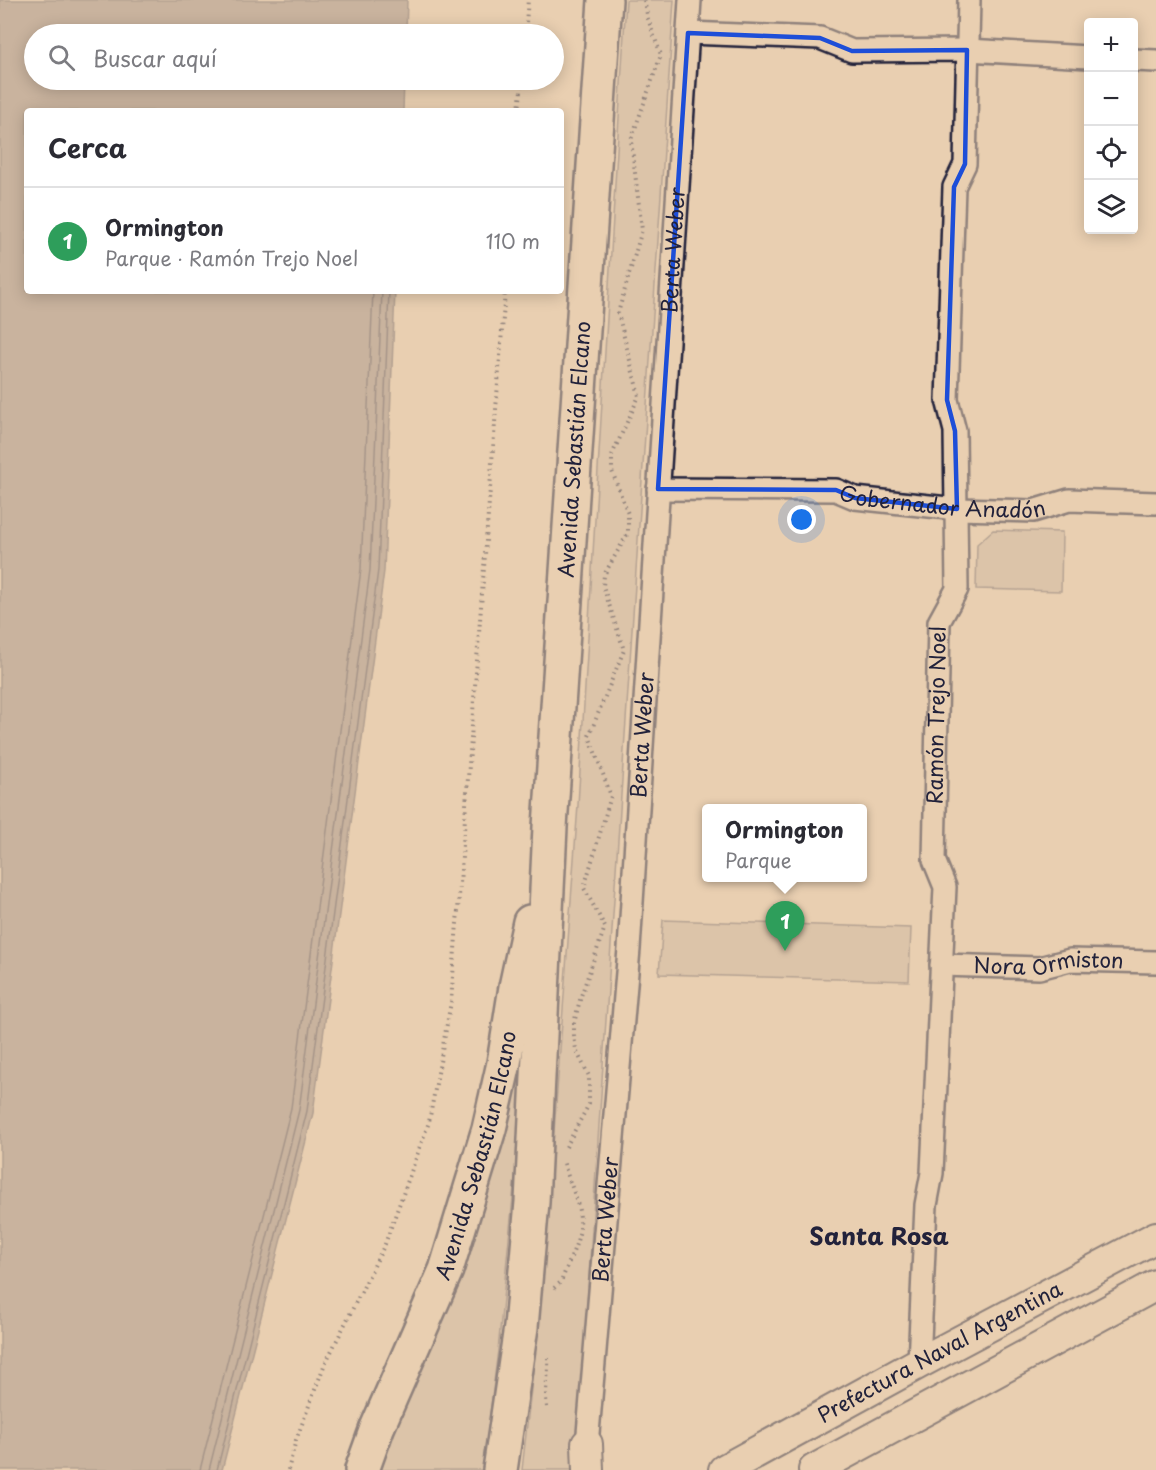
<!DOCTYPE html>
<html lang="es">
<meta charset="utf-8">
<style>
body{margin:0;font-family:"Playpen Sans",sans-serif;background:#f2f2f3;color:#2b2b33}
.controls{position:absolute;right:18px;top:18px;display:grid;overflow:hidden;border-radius:6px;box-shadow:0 3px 15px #0003}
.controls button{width:54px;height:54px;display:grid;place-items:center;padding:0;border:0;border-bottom:2px solid #e1e1e2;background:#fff;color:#2b2b33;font:30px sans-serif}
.you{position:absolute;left:802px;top:520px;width:21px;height:21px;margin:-15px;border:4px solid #fff;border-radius:50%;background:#1a73e8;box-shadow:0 0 0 9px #1a73e833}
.badge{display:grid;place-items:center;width:39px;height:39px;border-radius:50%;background:#ea580c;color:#fff;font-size:20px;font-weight:700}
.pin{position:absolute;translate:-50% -50px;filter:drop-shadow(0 2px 3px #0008)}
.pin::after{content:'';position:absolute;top:32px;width:21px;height:18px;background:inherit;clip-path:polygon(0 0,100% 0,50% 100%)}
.popup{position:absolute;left:702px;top:804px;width:165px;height:78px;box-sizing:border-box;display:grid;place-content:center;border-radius:6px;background:#fff;filter:drop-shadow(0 2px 4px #0005);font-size:20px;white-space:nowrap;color:#7c7c81}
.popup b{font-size:22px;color:#2b2b33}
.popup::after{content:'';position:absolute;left:50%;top:100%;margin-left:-12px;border:12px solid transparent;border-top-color:#fff}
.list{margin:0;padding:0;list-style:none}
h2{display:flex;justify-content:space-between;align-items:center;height:78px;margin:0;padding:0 24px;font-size:26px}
h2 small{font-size:20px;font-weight:400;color:#7c7c81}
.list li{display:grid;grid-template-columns:39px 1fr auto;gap:18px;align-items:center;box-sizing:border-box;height:108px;padding:0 24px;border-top:2px solid #e1e1e2}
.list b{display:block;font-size:22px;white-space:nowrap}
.list p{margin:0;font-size:20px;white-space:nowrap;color:#7c7c81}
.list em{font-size:20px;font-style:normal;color:#7c7c81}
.icon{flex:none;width:33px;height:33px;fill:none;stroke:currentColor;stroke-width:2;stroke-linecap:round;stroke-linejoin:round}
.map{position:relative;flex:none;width:1156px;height:1470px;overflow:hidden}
.search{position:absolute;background:#fff;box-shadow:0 3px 15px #0003;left:24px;top:24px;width:540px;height:66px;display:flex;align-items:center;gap:15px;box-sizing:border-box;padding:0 21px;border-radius:33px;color:#7c7c81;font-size:22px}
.panel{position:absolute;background:#fff;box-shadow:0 3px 15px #0003;left:24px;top:108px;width:540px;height:186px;border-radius:6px}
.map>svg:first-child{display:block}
.green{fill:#ccb6a0;stroke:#776c6e;stroke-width:1.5}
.water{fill:#a29187;stroke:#6f6569;stroke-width:1.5}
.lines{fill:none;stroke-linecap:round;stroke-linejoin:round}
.shore{stroke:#554e59;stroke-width:1.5}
.minor-casing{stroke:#22223b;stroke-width:26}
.secondary-casing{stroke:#22223b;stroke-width:34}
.primary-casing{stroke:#22223b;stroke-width:38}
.path{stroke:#22223b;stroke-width:4;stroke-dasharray:1.5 4.5;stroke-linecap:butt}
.minor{stroke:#e9cfb1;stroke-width:21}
.secondary{stroke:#e9cfb1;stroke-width:30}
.primary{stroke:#e9cfb1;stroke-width:33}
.marked{fill:none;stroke:#1d4ed8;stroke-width:4.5;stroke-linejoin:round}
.labels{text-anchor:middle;stroke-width:4.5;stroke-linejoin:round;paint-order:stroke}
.street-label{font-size:21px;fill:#22223b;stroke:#e9cfb1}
.quarter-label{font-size:24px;font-weight:bold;fill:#22223b;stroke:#e9cfb1}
</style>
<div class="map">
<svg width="1156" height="1470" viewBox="0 0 1156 1470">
<rect width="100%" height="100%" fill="#e9cfb1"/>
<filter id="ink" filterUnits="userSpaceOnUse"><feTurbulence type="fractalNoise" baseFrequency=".0167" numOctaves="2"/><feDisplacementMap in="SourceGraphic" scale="12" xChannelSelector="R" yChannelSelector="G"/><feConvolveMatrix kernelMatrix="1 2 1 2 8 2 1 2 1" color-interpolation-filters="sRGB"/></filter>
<g filter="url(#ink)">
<!-- green -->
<path class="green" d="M626 0H674L576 1470H522L543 1281 578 805Z
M993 530 1062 532 1061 591 976 589 977 544Z
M663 920 911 928 909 981 659 974Z
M523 1056H527L498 1350 483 1470H376C407 1398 442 1329 468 1255 490 1190 506 1122 523 1056Z"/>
<!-- water -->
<path class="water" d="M0 0H407L406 34H34V80H404L403 111H27V291H395L384 571 313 1113 222 1470H0Z"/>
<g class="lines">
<!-- shore -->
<path class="shore" d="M200 1470 291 1108 361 569 373 291
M209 1470 299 1110 370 570 382 291
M217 1470 307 1111 378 570 389 291"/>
<defs>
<g id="minor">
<path d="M688 33 820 38 852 51 967 50 1088 57"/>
<path d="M1134 60 1156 61"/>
<path id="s1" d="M658 489 836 490 855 498 957 509 1033 511 1069 500 1156 503"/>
<path id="s2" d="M941 965 1039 968 1070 960 1156 962"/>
<path id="s3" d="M919 1363 926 1205 932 1173 945 887 934 860 939 622 957 589 955 431 947 400 954 187 965 164 969 0"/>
<path id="s4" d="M586 1457 629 949 690 0"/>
</g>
<g id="secondary">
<path d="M587 1444 588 1470"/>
<path id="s5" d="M724 1470 919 1363 1156 1237"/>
<path d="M814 1470 1156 1285"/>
</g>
<g id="primary">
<path id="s6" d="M362 1470 377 1428 446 1270 489 1129 504 1063 516 987 530 922"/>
<path id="s7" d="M500 1470 521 1327 532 1202 550 827 605 0"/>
</g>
</defs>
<!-- minor casing -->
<use href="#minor" class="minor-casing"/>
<!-- secondary casing -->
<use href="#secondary" class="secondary-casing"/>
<!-- primary casing -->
<use href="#primary" class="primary-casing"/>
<!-- path -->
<path class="path" d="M525 34 528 0
M519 111 522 80
M566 1147 589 1104V1076L576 1050 574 1035V1023L581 996 605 927 584 888 611 796 589 736 624 650 603 586 604 575 628 533V514L612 471V455L639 396 618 313 642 230 631 140 661 55 648 19 644 0
M554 1288 561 1282C566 1268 579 1241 580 1228 582 1205 569 1184 564 1163
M547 1407C544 1390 549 1375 548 1358
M288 1470 296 1440 324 1366 385 1244 429 1122 451 1002 505 291"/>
<!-- minor -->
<use href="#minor" class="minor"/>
<!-- secondary -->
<use href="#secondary" class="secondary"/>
<!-- primary -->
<use href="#primary" class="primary"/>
</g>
</g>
<!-- marked area -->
<path d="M0 0H1156V1470H0ZM688 33 820 38 852 51 967 50 965 164 954 187 947 400 955 431 957 509 855 498 836 490 658 489Z" fill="#e9cfb1" fill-opacity=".55" fill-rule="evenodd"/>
<path class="marked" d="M688 33 820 38 852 51 967 50 965 164 954 187 947 400 955 431 957 509 855 498 836 490 658 489Z"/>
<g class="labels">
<!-- street labels -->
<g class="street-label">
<text dy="7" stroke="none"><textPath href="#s4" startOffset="1210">Berta Weber</textPath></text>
<text dy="7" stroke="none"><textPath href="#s7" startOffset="1024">Avenida Sebastián Elcano</textPath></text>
<text dy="7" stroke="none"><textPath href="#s1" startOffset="286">Gobernador Anadón</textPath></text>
<text dy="7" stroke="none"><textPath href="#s3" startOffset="651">Ramón Trejo Noel</textPath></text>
<text dy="7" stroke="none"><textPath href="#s4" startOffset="724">Berta Weber</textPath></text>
<text dy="7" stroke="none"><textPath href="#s2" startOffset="108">Nora Ormiston</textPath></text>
<text dy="7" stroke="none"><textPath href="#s6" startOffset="336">Avenida Sebastián Elcano</textPath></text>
<text dy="7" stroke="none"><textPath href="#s4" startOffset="238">Berta Weber</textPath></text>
<text dy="7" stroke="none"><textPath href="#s5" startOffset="246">Prefectura Naval Argentina</textPath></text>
</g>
<!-- quarter labels -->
<g class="quarter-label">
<text x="879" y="1245">Santa Rosa</text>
</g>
</g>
</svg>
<div class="controls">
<button>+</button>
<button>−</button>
<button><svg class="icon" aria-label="locate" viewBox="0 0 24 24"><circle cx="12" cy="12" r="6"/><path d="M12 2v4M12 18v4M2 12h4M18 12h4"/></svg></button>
<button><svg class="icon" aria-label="layers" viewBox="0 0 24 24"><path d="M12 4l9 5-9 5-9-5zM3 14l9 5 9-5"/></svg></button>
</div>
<div class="you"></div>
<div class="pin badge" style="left:785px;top:951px;background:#2e9e5b">1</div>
<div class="popup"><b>Ormington</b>Parque</div>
<div class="search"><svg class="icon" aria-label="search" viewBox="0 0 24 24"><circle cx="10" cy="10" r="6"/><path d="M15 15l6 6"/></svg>Buscar aquí</div>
<section class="panel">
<h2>Cerca<small></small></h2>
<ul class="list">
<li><span class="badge" style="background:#2e9e5b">1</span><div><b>Ormington</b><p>Parque · Ramón Trejo Noel</p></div><em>110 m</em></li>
</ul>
</section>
</div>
